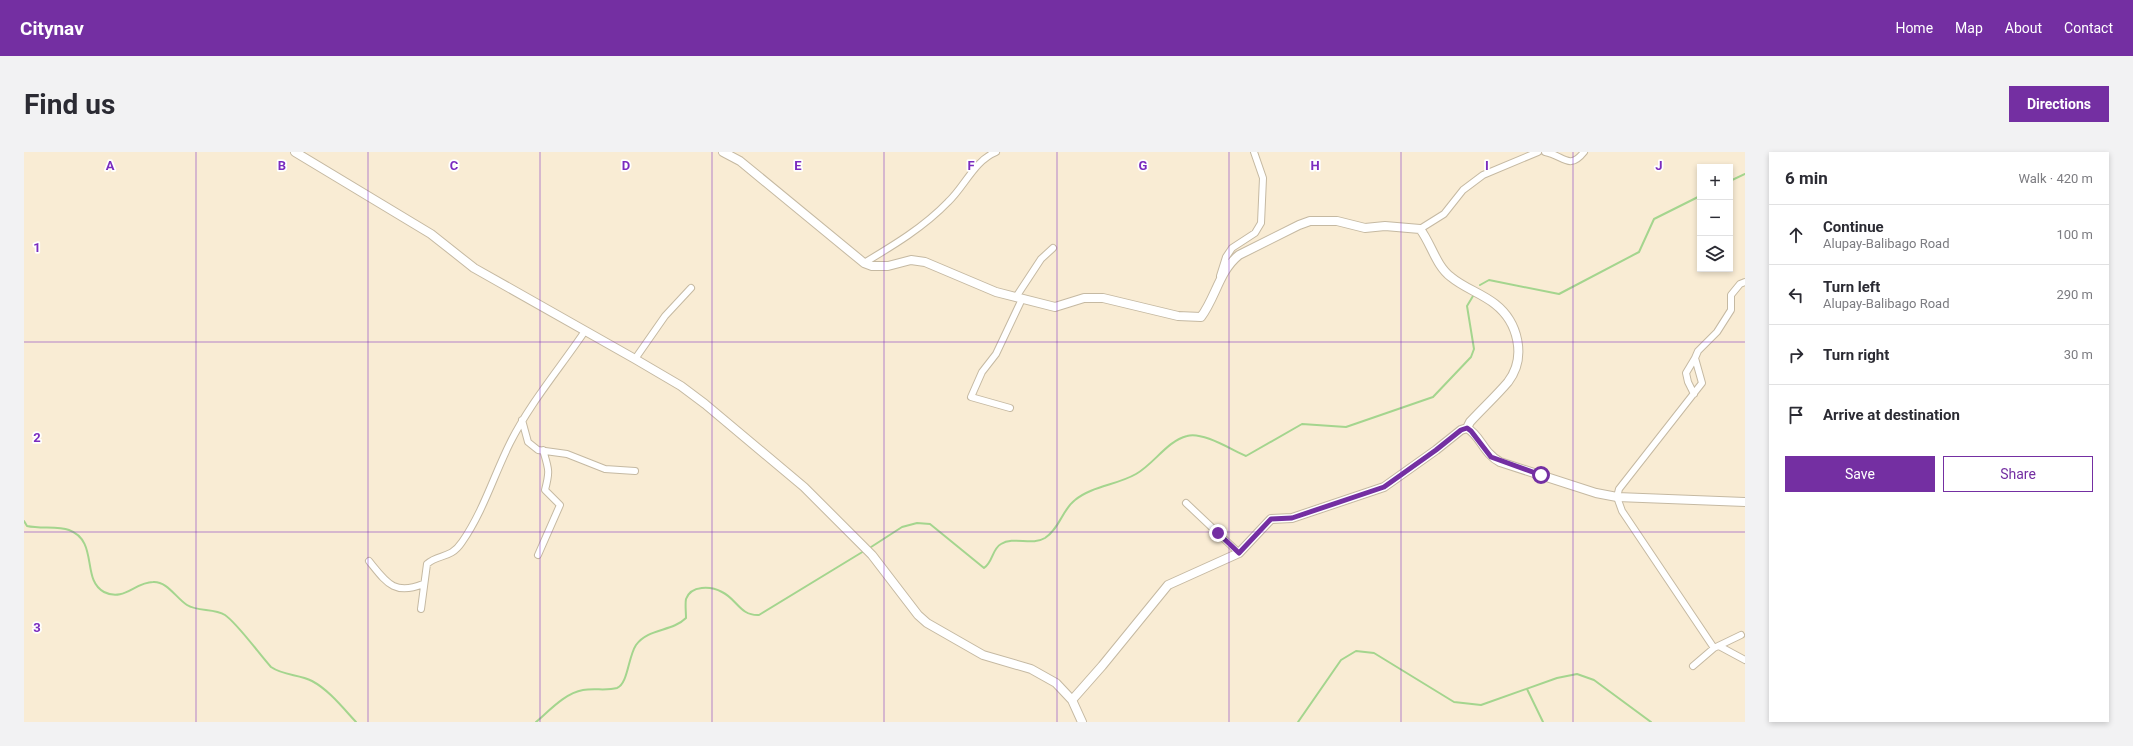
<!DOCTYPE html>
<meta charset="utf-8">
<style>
body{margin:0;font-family:Roboto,sans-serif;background:#f2f2f3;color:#2b2b33}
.controls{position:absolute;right:12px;top:12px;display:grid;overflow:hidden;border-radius:0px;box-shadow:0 2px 6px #0003}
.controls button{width:36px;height:36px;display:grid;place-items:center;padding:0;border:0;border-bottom:1px solid #e1e1e2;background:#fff;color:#2b2b33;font:20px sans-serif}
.stop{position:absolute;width:12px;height:12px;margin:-9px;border:3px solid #742fa2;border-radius:50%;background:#fff}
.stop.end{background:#742fa2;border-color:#fff;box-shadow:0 1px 4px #0008}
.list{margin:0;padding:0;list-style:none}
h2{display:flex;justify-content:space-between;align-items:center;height:52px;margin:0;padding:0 16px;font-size:17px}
h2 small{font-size:13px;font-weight:400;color:#7c7c81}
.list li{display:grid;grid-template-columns:26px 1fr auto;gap:12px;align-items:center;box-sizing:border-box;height:60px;padding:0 16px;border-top:1px solid #e1e1e2}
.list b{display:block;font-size:15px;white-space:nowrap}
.list p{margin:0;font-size:13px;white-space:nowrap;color:#7c7c81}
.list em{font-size:13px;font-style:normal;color:#7c7c81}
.actions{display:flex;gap:8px;padding:12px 16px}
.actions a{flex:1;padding:9px 0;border:1px solid #742fa2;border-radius:0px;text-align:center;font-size:14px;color:#742fa2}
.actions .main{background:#742fa2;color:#fff}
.icon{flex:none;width:22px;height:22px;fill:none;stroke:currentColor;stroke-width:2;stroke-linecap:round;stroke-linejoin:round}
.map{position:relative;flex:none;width:1721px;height:570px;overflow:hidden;border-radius:0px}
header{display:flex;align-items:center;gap:24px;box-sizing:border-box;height:56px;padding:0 20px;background:#742fa2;color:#fff}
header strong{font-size:19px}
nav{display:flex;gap:22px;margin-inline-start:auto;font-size:14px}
.intro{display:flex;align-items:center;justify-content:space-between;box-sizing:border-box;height:96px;padding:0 24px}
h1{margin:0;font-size:28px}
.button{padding:10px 18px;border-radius:0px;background:#742fa2;color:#fff;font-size:14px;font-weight:700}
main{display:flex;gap:24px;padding:0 24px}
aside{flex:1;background:#fff;border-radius:0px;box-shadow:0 2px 6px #0003}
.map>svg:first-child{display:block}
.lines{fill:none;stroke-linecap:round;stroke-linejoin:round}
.stream{stroke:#a4d58e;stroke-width:2}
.minor-casing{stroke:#c5b9a2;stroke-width:8}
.tertiary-casing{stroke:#c5b9a2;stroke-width:10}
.minor{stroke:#fff;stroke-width:6}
.tertiary{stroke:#fff;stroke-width:8}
.route{stroke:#742fa2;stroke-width:5}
.grid{fill:none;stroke:#7b2cbf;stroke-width:1;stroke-opacity:0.55}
.grid-label{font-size:13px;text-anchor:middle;font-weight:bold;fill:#7b2cbf;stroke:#fff;stroke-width:3.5;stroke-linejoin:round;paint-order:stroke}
</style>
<header>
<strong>Citynav</strong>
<nav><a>Home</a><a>Map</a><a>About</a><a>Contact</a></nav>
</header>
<div class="intro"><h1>Find us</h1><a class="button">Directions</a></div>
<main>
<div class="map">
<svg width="1721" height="570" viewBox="0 0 1721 570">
<rect width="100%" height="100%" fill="#f9ecd4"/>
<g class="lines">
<!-- stream -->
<path class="stream" d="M1706 29 1721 22
M1456 133 1465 128 1535 142 1615 100 1630 67 1676 44
M0 369 3 374C16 377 34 374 45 378 75 389 57 428 80 440 100 450 111 430 129 430 143 429 152 446 163 453 174 460 190 456 201 463 213 471 236 503 247 515 260 524 275 522 288 529 305 538 319 556 332 570
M844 397 878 375 893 371 906 372 960 416C969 410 968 397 977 392 990 384 1008 394 1021 386 1036 376 1038 358 1051 348 1068 334 1093 333 1112 322 1130 312 1143 289 1163 284 1178 279 1208 298 1222 304L1278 272 1322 275 1409 245 1447 205 1450 197 1443 154 1449 144
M1503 537 1519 570
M512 570C525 559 541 541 559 538 570 536 583 539 593 536 604 532 604 505 612 493 624 476 648 480 662 466 662 460 661 452 662 447 667 433 687 434 698 440 713 447 716 464 735 463L840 399
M1274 570 1317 508 1332 499 1350 501 1430 550 1457 553 1533 526 1553 522 1570 528 1627 570"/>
<defs>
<path id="minor" d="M1521 0C1539 3 1545 19 1560 0
M1396 77 1420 62 1439 38 1459 23 1514 0
M840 111C870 93 900 75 924 50 941 34 950 9 972 0
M1196 124 1202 105 1208 96 1231 81 1237 71 1239 26 1230 0
M992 145 1017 107 1029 96
M611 207 641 164 667 136
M1670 242 1664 230 1662 221 1671 206
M986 256 947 245 958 220 972 202 998 147
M498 268 504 290 514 298 543 302 581 317 611 319
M1162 351 1215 401
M514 403 536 353 521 338C526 319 525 318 519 298
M345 409C362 430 370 444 399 432
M397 457 403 412C415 401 426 408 438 390 459 360 470 323 486 291 506 251 536 216 561 179
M1695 494 1721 508
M1690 496 1598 359 1593 345 1595 337 1678 231 1671 206 1674 199 1693 180 1707 158V143L1716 132 1721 130
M1669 514 1690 496 1717 483"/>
<path id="tertiary" d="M271 0 407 82 450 116 611 207 657 234 681 252 780 335 848 403 894 463 903 471 959 503 1007 517 1032 531 1048 548 1058 570
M699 0 716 9 840 111 848 114H864L887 108 901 110 972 140 1031 155 1060 146H1079L1154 164 1177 165C1192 145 1195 119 1215 103L1275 73 1286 69H1313L1341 76 1361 74 1396 77C1407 91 1412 114 1427 125 1440 136 1457 141 1471 152 1494 170 1503 205 1484 230 1473 243 1458 257 1446 270L1443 276
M1048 548 1078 514 1144 433 1215 401 1247 367 1268 366 1360 335 1412 298 1437 278 1443 276C1457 284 1459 301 1476 310L1572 341 1593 345 1721 350"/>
</defs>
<!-- minor casing -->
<use href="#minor" class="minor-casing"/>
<!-- tertiary casing -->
<use href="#tertiary" class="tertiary-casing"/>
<!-- minor -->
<use href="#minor" class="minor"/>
<!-- tertiary -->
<use href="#tertiary" class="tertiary"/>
</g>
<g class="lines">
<!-- route -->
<path class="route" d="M1194 381 1215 401 1247 367 1268 366 1360 335 1412 298 1437 278 1443 276 1447 279 1467 305 1517 323"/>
</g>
<!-- grid -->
<path class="grid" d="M172 0V570M344 0V570M516 0V570M688 0V570M860 0V570M1033 0V570M1205 0V570M1377 0V570M1549 0V570M0 190H1721M0 380H1721"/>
<g class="grid-label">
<text x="86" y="18">A</text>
<text x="258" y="18">B</text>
<text x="430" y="18">C</text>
<text x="602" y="18">D</text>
<text x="774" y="18">E</text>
<text x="947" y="18">F</text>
<text x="1119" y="18">G</text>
<text x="1291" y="18">H</text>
<text x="1463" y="18">I</text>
<text x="1635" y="18">J</text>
<text x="13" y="100">1</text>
<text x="13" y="290">2</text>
<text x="13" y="480">3</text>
</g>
</svg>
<div class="controls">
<button>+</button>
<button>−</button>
<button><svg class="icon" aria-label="layers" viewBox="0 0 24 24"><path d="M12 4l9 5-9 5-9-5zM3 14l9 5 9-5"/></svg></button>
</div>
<div class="stop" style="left:1517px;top:323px"></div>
<div class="stop end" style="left:1194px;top:381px"></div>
</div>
<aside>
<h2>6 min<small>Walk · 420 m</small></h2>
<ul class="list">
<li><svg class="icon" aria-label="ahead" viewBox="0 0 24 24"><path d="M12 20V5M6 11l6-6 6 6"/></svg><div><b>Continue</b><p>Alupay-Balibago Road</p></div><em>100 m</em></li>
<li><svg class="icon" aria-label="left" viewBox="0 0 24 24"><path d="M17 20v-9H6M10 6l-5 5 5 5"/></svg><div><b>Turn left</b><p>Alupay-Balibago Road</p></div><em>290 m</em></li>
<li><svg class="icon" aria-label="right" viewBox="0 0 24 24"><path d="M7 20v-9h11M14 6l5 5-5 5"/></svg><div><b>Turn right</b></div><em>30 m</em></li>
<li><svg class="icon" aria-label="arrive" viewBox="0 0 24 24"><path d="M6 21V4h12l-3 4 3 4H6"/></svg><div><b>Arrive at destination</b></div></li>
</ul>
<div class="actions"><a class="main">Save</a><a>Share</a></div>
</aside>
</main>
